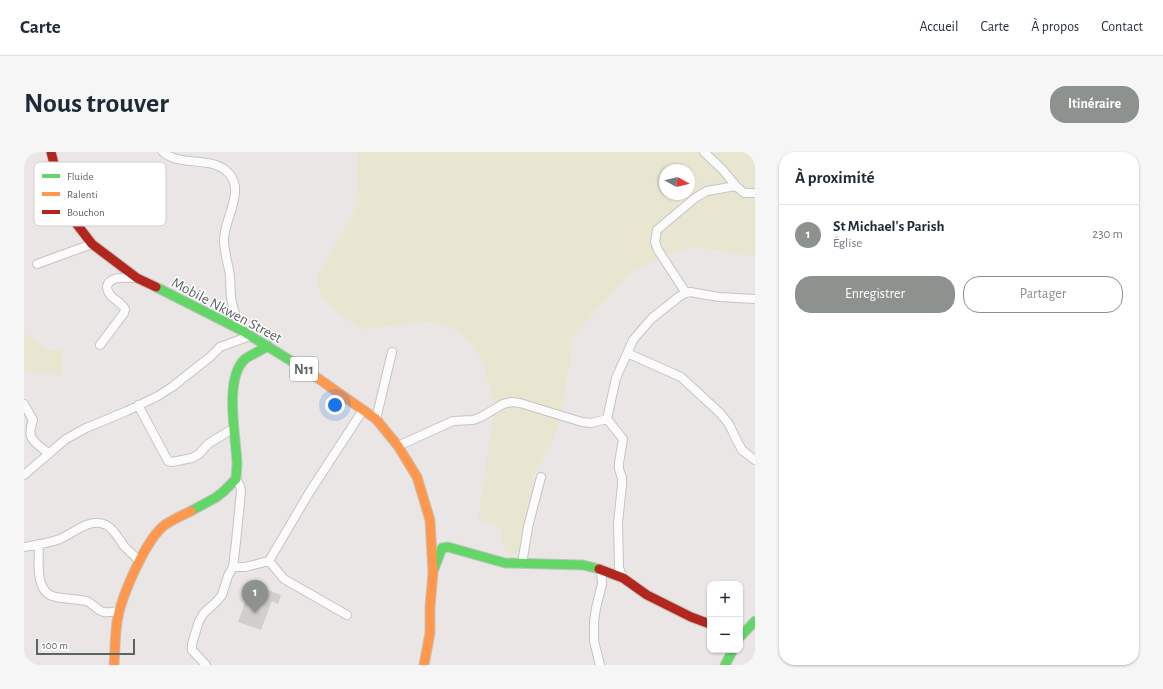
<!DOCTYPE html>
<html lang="fr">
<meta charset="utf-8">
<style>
body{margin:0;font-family:"Alegreya Sans",sans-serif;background:#f6f6f7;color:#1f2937}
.controls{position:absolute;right:12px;bottom:12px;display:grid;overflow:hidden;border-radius:8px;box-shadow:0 1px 3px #0004}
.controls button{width:36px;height:36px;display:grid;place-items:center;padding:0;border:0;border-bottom:1px solid #e0e1e3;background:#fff;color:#1f2937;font:20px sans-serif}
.compass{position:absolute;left:635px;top:12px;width:36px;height:36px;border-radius:50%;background:#fff;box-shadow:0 1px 3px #0004;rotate:98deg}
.scale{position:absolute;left:12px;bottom:10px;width:99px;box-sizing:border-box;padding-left:4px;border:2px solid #5b6460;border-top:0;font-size:11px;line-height:14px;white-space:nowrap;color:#5b6460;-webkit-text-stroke:3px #fff;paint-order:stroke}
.you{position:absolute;left:311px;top:253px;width:14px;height:14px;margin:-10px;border:3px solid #fff;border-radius:50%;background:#1a73e8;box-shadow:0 0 0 6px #1a73e833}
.badge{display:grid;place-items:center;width:26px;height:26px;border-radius:50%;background:#8d928f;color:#fff;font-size:13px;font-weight:700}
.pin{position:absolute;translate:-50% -33px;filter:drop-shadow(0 1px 2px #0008)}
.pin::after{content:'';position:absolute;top:21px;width:14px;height:12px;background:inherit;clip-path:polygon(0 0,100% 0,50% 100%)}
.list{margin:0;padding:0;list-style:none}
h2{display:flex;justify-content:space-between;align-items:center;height:52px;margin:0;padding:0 16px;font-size:17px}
h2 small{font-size:13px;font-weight:400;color:#747a83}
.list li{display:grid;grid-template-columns:26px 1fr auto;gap:12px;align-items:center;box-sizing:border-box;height:60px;padding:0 16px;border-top:1px solid #e0e1e3}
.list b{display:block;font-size:15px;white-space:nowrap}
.list p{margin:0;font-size:13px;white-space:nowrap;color:#747a83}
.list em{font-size:13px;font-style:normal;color:#747a83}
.actions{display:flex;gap:8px;padding:12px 16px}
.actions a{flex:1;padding:9px 0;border:1px solid #8d928f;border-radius:16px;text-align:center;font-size:14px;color:#8d928f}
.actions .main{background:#8d928f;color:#fff}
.map{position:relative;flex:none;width:731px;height:513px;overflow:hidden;border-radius:16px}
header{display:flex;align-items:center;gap:24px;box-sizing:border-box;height:56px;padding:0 20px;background:#fff;border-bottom:1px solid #e0e1e3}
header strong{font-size:19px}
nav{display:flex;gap:22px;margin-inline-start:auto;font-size:14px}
.intro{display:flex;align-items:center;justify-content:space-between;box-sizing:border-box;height:96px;padding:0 24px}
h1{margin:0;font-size:28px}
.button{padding:10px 18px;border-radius:16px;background:#8d928f;color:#fff;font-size:14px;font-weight:700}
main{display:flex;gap:24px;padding:0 24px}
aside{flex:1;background:#fff;border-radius:16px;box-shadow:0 1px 3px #0004}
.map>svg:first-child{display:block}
.green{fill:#e8e6d0;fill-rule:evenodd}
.building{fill:#d2cece}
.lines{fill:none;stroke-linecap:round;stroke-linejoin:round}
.street-casing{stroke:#c4c4c3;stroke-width:10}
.fast-casing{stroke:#c4c4c3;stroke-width:11}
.slow-casing{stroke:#c4c4c3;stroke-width:11}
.jam-casing{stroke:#c4c4c3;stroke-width:11}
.street{stroke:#fcfbfb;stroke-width:8}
.fast{stroke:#63d668;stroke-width:9}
.slow{stroke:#ff974d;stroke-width:9}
.jam{stroke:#b3261e;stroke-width:9}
.labels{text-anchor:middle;stroke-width:3;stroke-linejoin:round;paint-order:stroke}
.shield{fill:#fff;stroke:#8c9290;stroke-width:1}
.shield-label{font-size:14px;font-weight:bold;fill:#5b6460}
.street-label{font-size:15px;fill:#5b6460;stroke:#fff}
.key{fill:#fff;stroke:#ced0cf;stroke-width:1}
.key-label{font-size:11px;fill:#5b6460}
</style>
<header>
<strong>Carte</strong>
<nav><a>Accueil</a><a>Carte</a><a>À propos</a><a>Contact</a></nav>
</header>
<div class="intro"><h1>Nous trouver</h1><a class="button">Itinéraire</a></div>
<main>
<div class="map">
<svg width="731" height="513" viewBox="0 0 731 513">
<rect width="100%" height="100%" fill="#ebe6e6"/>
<!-- green -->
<path class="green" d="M332 0H685L692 1 694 0H731V105L680 96 667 95 654 99 609 119 549 184 539 256 535 270 528 292 510 322 502 388 491 403 482 402 476 375 464 371 454 367 470 256 460 213 448 192 428 176 406 170 336 177 297 146 293 123 331 58 335 8ZM641 18H665V42H641Z
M0 180 13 191 25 198H38V224L0 219Z"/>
<!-- building -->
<path class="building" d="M228 432 257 443 254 452 248 449 237 478 214 470Z"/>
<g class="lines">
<defs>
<path id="street" d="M139 0C155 14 182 5 200 17 225 35 200 65 200 88 200 98 203 108 205 118 207 127 206 136 207 145 208 156 213 167 217 178
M680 0 698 17 712 34 720 41H731
M13 112 68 92
M662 141 634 98 631 90 633 78 671 46 683 39 712 34
M76 193 100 161 101 157C98 151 92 149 87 144 85 141 83 139 83 135 85 123 103 126 112 126
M603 201 657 225 696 261 705 272 711 285 718 298 731 308
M0 252 9 268C2 288 10 289 24 301
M114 253 144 309 148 310 168 306 175 302 184 292 210 276
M352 267 368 200
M583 267 592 226 609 188 628 166 656 144 662 141 666 140 695 145 731 147
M583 267 599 287 595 311V317L598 326V333L594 371 595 416 599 426
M374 294 429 269 449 268 457 265 479 252 488 250 496 251 558 270 567 271 583 267
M0 323 42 287 62 276 103 259 134 244 148 235 186 205 196 195 226 184
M15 392C15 408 10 442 32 445 42 447 52 447 62 449 69 451 73 459 80 460 85 461 91 459 96 459
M0 395C12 393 25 391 36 387 50 381 66 365 82 373 90 377 95 387 100 394 105 399 110 404 116 409
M498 412 504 375 517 325
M209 415H221L245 409
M323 463 260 427 245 409 252 397 285 341 339 258
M182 513 168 498V492L175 469 180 461 193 449 198 443 204 424 209 415 212 390 217 339 216 334 212 327
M576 513 570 489V470L572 456 578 432 577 417"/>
<path id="fast" d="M132 135 217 178 285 220
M167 359 191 346 199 340 212 327C212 322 213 317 213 311 212 285 200 228 220 208 224 204 238 198 244 194
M410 417 418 396 424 395 481 411 559 413 575 417
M716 485 731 469
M701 513 709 498"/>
<path id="slow" d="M285 220 352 267 374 294 393 325 406 368 409 421 406 455V481L400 513
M90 513C91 499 91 484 93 470 97 445 122 386 142 372 150 367 159 363 167 359"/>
<path id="jam" d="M27 0 36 36 48 66 68 92 113 126 132 135
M575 417 599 426 623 443 667 465 686 472"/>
</defs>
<!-- street casing -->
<use href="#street" class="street-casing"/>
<!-- fast casing -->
<use href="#fast" class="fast-casing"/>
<!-- slow casing -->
<use href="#slow" class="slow-casing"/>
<!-- jam casing -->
<use href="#jam" class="jam-casing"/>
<!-- street -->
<use href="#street" class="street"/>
<!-- fast -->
<use href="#fast" class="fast"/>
<!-- slow -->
<use href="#slow" class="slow"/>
<!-- jam -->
<use href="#jam" class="jam"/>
</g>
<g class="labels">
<!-- shield labels -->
<rect class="shield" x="266" y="205" width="28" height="24" rx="3"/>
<g class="shield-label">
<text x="280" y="222">N11</text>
</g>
<!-- street labels -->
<g class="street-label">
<text transform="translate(203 158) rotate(28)" y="5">Mobile Nkwen Street</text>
</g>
</g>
<!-- legend -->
<rect x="10" y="10" width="132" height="64" rx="6" class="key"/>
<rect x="18" y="22" width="18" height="4" fill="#63d668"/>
<rect x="18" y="40" width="18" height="4" fill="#ff974d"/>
<rect x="18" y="58" width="18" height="4" fill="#b3261e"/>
<g class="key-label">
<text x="43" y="28">Fluide</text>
<text x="43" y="46">Ralenti</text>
<text x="43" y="64">Bouchon</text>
</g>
</svg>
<div class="controls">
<button>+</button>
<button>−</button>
</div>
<svg class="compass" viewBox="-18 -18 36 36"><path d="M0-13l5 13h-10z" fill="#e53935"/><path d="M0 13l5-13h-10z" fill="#747a83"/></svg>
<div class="scale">100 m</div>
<div class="you"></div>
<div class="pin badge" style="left:231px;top:461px">1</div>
</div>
<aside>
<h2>À proximité<small></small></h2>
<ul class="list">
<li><span class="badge">1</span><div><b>St Michael's Parish</b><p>Église</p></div><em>230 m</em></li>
</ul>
<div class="actions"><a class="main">Enregistrer</a><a>Partager</a></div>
</aside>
</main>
